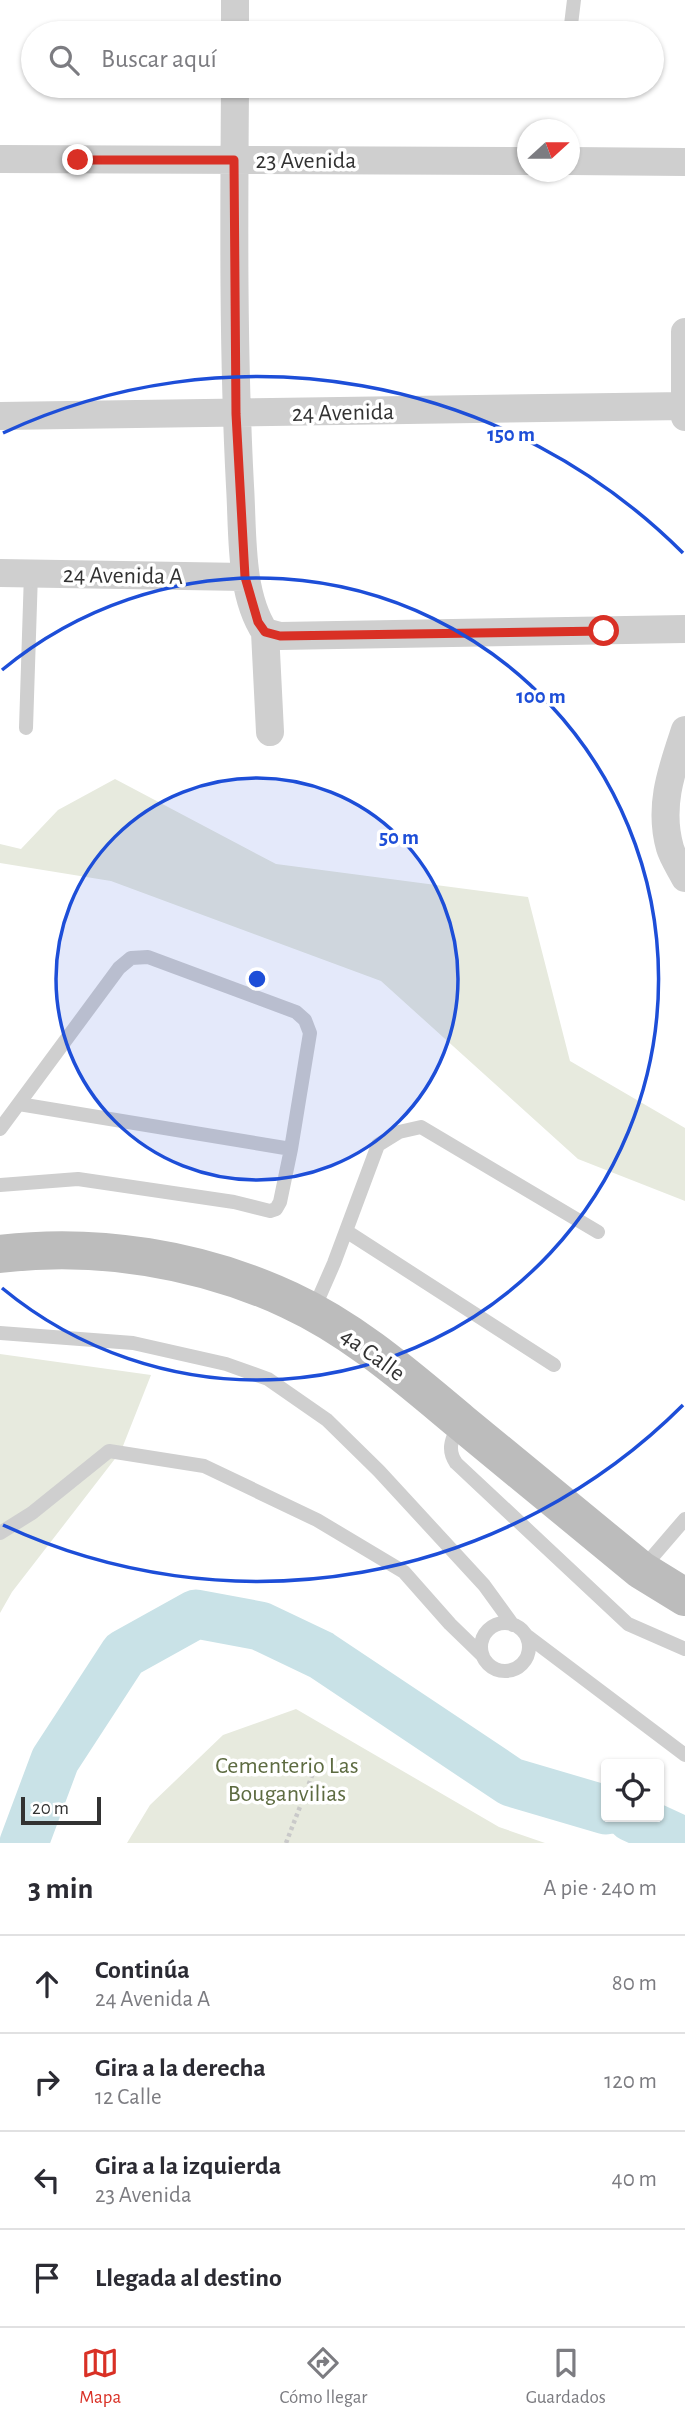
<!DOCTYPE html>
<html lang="es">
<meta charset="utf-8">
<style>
body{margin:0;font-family:"Alegreya Sans",sans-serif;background:#f2f2f3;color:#2b2b33}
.controls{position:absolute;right:21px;bottom:21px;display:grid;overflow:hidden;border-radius:7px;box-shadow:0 2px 5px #0004}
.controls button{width:63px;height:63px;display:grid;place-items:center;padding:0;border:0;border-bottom:2px solid #e1e1e2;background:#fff;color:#2b2b33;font:35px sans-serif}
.compass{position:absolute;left:517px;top:119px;width:63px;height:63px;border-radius:50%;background:#fff;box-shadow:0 2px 5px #0004;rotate:69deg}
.scale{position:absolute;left:21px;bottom:18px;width:80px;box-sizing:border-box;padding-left:7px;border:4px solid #323232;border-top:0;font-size:19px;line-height:24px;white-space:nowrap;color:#323232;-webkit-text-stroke:5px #fff;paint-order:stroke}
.stop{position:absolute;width:21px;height:21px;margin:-16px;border:5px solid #d93025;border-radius:50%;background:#fff}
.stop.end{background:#d93025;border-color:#fff;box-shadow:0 2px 7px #0008}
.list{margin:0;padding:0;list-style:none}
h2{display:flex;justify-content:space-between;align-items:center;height:91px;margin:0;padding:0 28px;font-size:30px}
h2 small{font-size:23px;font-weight:400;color:#7c7c81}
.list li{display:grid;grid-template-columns:46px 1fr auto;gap:21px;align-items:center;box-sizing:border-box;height:98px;padding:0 28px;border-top:2px solid #e1e1e2}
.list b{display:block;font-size:26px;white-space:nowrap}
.list p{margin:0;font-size:23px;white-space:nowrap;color:#7c7c81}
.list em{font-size:23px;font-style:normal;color:#7c7c81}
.icon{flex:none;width:38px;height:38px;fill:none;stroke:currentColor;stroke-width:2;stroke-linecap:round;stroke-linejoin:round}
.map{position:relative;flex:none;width:685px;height:1843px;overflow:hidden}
.search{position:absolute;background:#fff;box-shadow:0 2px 5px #0004;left:21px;right:21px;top:21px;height:77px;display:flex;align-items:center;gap:18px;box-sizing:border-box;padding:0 24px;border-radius:38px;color:#7c7c81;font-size:26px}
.sheet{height:483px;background:#fff}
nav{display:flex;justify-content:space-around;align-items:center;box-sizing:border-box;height:98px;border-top:2px solid #e1e1e2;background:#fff;font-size:19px;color:#7c7c81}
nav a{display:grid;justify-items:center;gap:4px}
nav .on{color:#d93025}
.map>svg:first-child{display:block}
.green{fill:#e7eade}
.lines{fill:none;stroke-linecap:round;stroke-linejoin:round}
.river{stroke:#c9e2e7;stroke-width:49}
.path{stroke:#c9c9c9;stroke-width:4.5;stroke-dasharray:3.5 3.5;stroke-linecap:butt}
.lane{stroke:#cfcfcf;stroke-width:14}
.street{stroke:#cfcfcf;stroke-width:28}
.secondary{stroke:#bcbcbc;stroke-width:38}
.route{stroke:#d93025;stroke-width:9}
.ring{fill:none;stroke:#1d4ed8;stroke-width:3.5}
.labels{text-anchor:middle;stroke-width:7;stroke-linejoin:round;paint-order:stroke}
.street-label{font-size:24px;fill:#323232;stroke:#fff}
.park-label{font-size:24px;fill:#5d6b41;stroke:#fff}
.centre{fill:#1d4ed8;stroke:#fff;stroke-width:3.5}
.ring-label{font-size:21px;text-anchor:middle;font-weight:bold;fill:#1d4ed8;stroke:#fff;stroke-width:7;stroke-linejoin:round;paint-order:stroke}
</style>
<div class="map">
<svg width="685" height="1843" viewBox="0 0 685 1843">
<rect width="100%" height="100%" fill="#fff"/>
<!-- green -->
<path class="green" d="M115 779 276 864 528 897 570 1061 685 1128V1201L578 1159 381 981 111 881 0 863V844L21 849 58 810Z
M0 1354 151 1375 121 1451 12 1592 0 1613Z
M296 1709 499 1827 545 1843H127L150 1805 223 1735Z"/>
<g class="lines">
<!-- river -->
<path class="river" d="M631 1817 685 1842
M24 1843 55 1760 124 1654 196 1614 260 1626 321 1655 511 1782 606 1810"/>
<!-- path -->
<path class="path" d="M286 1843 313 1773"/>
<!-- lane -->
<path class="lane" d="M570 33 574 0
M26 728 31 573
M19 1104 291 1149
M0 1129 119 968 131 958 148 957 296 1012 305 1020 310 1033 291 1149 280 1202 276 1209 270 1211 234 1202 78 1179 0 1185
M346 1231 554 1365
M313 1311 334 1263 378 1145 399 1132 421 1127 598 1232
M0 1333 133 1343 226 1364 268 1379 327 1420 379 1471 484 1585 513 1625
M459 1423C453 1438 446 1448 456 1463L628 1624 685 1649
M0 1533 32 1513 109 1451 204 1466 317 1520 404 1572 450 1624 483 1656
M642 1569 685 1519
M481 1647a24 24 0 1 1 48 0a24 24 0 1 1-48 0Z
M526 1635 685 1755"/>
<!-- street -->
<path class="street" d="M235 33V0
M235 86C234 219 233 353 240 486 243 531 239 593 265 632L270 732
M0 159 528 161
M570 161 685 162
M685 332V417
M0 416 685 406
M0 573 245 577
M265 632 280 636 685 629
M685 730C672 769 658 806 670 848 673 858 680 868 685 878"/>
<!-- secondary -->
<path class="secondary" d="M0 1254C96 1242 201 1259 289 1300 354 1330 407 1377 461 1422 521 1472 581 1521 641 1570L685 1597"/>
</g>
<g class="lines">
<!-- route -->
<path class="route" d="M78 160H234L236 414 245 577 258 622 265 632 280 636 604 631"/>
</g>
<!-- distance rings -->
<circle cx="257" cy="979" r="201" fill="#1d4ed8" fill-opacity=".12"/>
<g class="ring">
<circle cx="257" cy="979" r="201"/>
<path d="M2 670A401 401 0 1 1 2 1288"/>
<path d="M683 1405A602 602 0 0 1 3 1525M3 433A602 602 0 0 1 683 553"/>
</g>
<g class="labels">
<!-- street labels -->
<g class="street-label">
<text x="306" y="168">23 Avenida</text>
<text transform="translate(343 412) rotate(-1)" y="8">24 Avenida</text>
<text transform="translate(123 575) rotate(1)" y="8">24 Avenida A</text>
<text transform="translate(373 1354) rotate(36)" y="8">4a Calle</text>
</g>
<!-- park labels -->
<g class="park-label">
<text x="287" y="1773">Cementerio Las<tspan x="287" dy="28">Bouganvilias</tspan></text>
</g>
</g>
<circle cx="257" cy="979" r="10" class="centre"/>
<g class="ring-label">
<text x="511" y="441">150 m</text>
<text x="541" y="703">100 m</text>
<text x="399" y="844">50 m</text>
</g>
</svg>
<div class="controls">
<button><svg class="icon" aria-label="locate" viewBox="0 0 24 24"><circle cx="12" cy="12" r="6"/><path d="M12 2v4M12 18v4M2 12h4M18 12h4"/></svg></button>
</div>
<svg class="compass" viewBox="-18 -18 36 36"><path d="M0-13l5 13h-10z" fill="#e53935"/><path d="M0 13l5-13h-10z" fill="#7c7c81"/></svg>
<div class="scale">20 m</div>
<div class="stop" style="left:604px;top:631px"></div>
<div class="stop end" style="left:78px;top:160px"></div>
<div class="search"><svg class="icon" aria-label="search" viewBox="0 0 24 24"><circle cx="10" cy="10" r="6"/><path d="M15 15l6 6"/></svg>Buscar aquí</div>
</div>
<section class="sheet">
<h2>3 min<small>A pie · 240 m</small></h2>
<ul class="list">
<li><svg class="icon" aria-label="ahead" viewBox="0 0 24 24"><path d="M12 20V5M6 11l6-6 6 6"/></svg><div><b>Continúa</b><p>24 Avenida A</p></div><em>80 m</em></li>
<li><svg class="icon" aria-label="right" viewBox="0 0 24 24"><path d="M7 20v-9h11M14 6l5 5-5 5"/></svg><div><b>Gira a la derecha</b><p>12 Calle</p></div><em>120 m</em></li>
<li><svg class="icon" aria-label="left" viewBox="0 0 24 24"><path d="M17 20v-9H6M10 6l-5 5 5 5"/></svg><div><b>Gira a la izquierda</b><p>23 Avenida</p></div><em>40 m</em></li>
<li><svg class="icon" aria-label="arrive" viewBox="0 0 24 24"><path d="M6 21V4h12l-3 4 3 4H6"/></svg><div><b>Llegada al destino</b></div></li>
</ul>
</section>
<nav>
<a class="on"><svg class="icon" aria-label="map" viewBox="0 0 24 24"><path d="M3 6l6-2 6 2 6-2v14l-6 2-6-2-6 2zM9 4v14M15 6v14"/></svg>Mapa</a>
<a><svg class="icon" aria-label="directions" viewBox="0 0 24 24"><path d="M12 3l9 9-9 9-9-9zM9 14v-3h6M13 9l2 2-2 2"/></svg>Cómo llegar</a>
<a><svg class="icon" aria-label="saved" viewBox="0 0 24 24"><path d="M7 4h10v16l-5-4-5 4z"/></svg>Guardados</a>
</nav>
